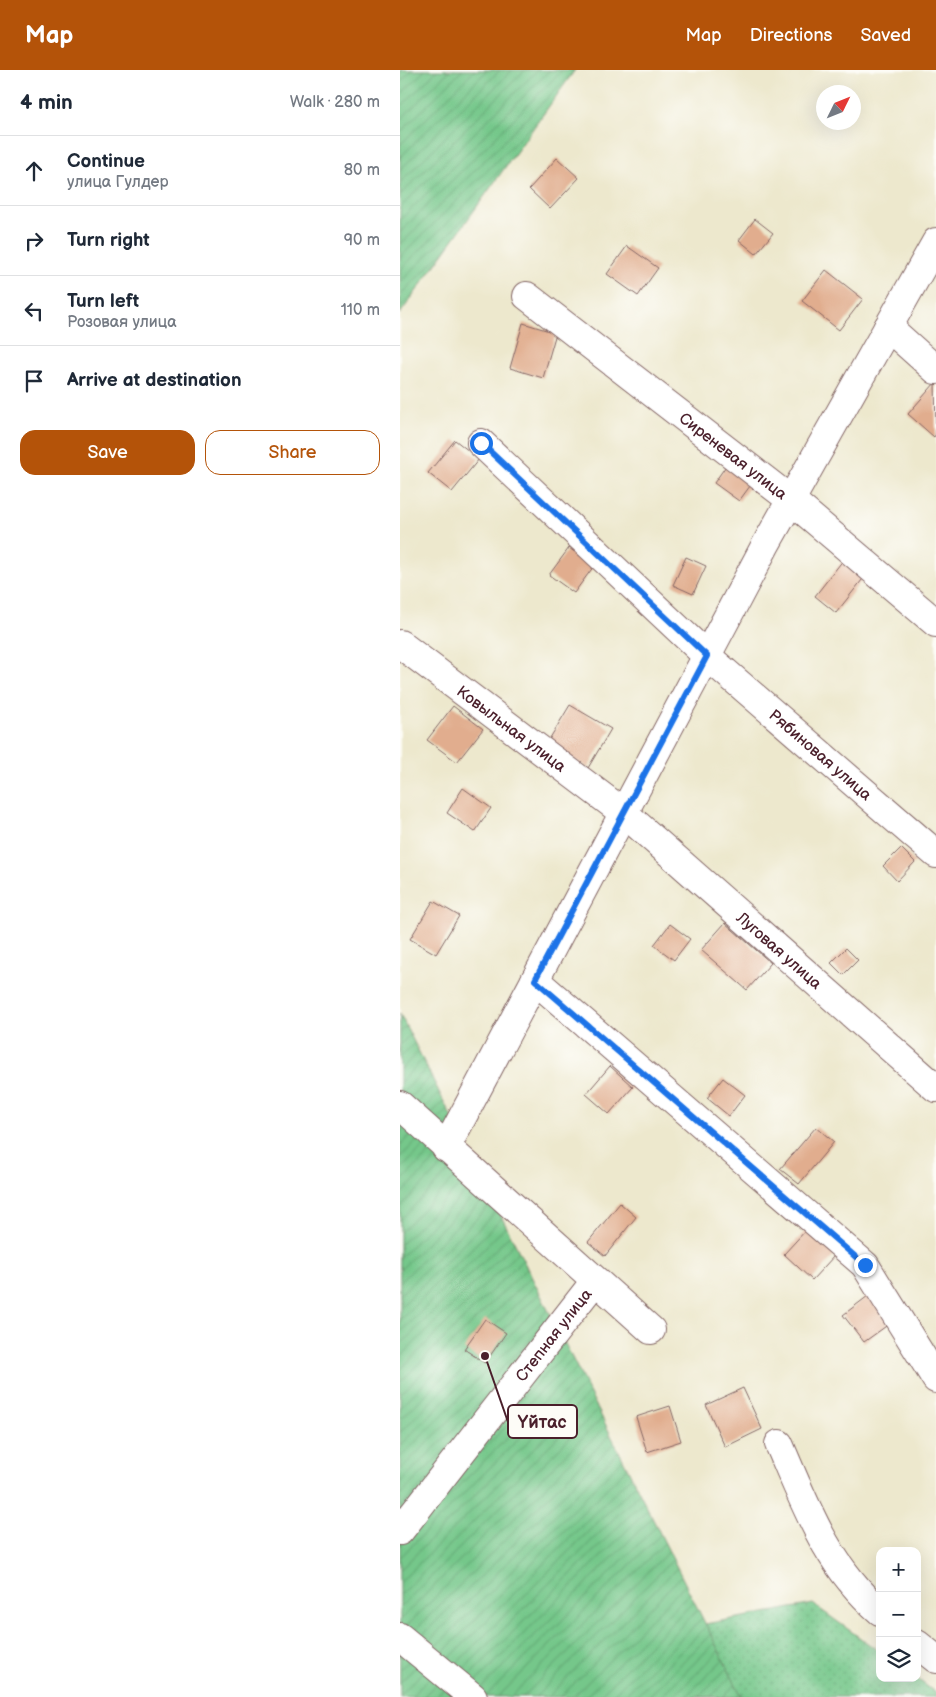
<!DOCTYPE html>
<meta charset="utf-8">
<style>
body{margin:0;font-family:"Balsamiq Sans",sans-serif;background:#f2f2f3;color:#1f2937}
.controls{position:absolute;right:15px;bottom:15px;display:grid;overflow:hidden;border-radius:10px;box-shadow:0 5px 20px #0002}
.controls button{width:45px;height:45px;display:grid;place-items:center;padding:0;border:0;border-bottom:1px solid #e0e1e3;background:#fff;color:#1f2937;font:25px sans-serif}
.compass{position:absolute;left:416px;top:15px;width:45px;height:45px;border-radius:50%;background:#fff;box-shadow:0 5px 20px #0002;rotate:47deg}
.stop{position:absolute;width:15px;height:15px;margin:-11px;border:4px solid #1a73e8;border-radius:50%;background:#fff}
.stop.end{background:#1a73e8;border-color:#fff;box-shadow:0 1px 5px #0008}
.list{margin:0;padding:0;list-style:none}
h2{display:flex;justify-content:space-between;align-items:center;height:65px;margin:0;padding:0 20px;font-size:21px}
h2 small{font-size:16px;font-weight:400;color:#747a83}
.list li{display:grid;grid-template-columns:32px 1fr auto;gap:15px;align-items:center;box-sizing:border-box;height:70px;padding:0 20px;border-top:1px solid #e0e1e3}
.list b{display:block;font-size:19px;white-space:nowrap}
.list p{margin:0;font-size:16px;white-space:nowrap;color:#747a83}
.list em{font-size:16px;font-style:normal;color:#747a83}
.actions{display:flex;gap:10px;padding:15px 20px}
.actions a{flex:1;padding:11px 0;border:1px solid #b45309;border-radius:15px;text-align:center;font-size:18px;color:#b45309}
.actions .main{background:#b45309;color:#fff}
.icon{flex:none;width:28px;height:28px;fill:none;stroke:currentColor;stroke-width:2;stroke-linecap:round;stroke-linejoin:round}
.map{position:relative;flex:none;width:536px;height:1627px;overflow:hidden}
header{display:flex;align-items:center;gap:30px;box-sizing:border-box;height:70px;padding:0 25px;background:#b45309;color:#fff}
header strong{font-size:24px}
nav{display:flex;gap:28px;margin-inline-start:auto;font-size:18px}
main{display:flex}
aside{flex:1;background:#fff}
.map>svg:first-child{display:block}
.grass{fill:url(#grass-dots);stroke:#5f735a}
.garden{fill:url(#garden-furrows);stroke:#5f735a}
.building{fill:#e1ad8e}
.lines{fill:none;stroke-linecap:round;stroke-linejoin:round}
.minor-casing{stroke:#836564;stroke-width:30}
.minor{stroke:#fff;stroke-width:28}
.route{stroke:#1a73e8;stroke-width:6}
.labels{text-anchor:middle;stroke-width:4;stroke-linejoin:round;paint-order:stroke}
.street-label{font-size:16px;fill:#4a1f2b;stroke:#fdfcf7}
.leader{fill:none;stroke:#4a1f2b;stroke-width:2}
.callout-dot{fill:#4a1f2b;stroke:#fdfcf7;stroke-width:2}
.callout{fill:#fdfcf7;stroke:#4a1f2b;stroke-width:2}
.callout-label{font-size:18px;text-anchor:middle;font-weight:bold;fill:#4a1f2b}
</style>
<header>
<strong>Map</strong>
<nav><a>Map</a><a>Directions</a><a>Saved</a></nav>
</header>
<main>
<aside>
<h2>4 min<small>Walk · 280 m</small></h2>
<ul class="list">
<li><svg class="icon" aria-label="ahead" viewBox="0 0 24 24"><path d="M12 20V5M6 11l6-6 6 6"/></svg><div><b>Continue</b><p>улица Гулдер</p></div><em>80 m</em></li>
<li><svg class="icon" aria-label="right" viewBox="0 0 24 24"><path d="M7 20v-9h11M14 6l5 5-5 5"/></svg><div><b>Turn right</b></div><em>90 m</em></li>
<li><svg class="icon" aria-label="left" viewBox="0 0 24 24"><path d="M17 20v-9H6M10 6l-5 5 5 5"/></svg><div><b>Turn left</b><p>Розовая улица</p></div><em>110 m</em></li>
<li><svg class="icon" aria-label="arrive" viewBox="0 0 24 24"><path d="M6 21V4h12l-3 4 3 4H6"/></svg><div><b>Arrive at destination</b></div></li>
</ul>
<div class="actions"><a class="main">Save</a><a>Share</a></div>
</aside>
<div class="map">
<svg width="536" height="1627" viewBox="0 0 536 1627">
<defs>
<pattern id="grass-dots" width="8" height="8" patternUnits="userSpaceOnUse" patternTransform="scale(1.25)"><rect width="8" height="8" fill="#74c78a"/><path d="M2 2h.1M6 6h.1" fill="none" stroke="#6a7" stroke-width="1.8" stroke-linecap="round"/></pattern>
<pattern id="garden-furrows" width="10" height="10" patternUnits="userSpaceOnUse" patternTransform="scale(1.25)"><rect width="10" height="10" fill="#74c78a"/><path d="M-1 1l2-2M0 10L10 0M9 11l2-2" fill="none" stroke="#6a7"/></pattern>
</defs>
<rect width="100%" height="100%" fill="#fdfcf7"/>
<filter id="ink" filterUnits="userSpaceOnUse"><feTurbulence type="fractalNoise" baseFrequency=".02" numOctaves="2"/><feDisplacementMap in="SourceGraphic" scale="10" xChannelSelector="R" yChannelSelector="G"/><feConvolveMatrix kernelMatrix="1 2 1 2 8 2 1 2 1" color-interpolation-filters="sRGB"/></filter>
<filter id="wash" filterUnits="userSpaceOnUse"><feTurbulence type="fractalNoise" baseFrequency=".0096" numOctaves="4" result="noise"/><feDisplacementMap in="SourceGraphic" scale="20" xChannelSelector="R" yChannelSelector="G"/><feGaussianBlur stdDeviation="1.12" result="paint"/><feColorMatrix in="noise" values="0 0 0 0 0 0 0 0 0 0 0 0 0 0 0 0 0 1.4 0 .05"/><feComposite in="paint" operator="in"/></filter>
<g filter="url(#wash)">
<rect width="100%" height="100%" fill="#ede8cd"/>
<!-- grass -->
<path class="grass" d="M413 1534 480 1582V1608H516L536 1623V1627H192L181 1577Z"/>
<!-- garden -->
<path class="garden" d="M0 0H175L0 244Z
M0 944 342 1627H0Z"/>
<g id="blocks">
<!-- building -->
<path class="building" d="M157 88 179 108 150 139 129 119Z
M355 149 373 163 356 184 339 170Z
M227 176 258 198 238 226 207 204Z
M426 200 463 229 439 260 402 231Z
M123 253 156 263 143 308 110 298Z
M535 313 536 364 534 367 508 344Z
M55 370 79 389 52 422 28 403Z
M328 393 353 412 339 431 314 413Z
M169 478 194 496 174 523 149 505Z
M286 487 306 496 293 524 273 515Z
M444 489 466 505 436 543 415 526Z
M170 635 211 659 188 698 147 673Z
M53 636 83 659 57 692 27 670Z
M63 718 91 738 75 762 47 743Z
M501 778 515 792 497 811 483 796Z
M33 831 59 846 36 884 10 869Z
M325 853 371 893 347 920 301 880Z
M270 854 290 869 274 890 254 875Z
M446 878 458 890 443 905 431 893Z
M210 996 233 1017 209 1044 186 1024Z
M323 1008 345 1025 329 1046 307 1028Z
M416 1057 434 1072 399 1114 380 1099Z
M220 1133 236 1147 205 1186 188 1172Z
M407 1159 435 1185 412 1210 384 1184Z
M468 1226 489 1254 464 1272 443 1245Z
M85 1249 106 1263 85 1293 64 1279Z
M343 1318 362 1359 325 1377 306 1335Z
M270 1336 281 1371 247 1382 236 1347Z"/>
</g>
</g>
<g filter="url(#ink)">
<use href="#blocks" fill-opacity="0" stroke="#836564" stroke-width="1"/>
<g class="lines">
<defs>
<g id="minor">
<path id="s1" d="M127 226 391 430 536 553"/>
<path d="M488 257 536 300"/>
<path id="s2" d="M81 373 307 586 536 784"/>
<path id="s3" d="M0 574 224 743 536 1018"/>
<path d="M135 910 465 1195 536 1309"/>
<path d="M0 1035 251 1260"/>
<path d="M46 1078 365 476 536 172"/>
<path d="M379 1374C406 1436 427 1496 480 1541"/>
<path id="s4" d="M0 1461 195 1211"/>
<path d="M0 1567 73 1627"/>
<path d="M517 1574 536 1589"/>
</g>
</defs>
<!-- minor casing -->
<use href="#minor" class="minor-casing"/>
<!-- minor -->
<use href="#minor" class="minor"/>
</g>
</g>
<g class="lines" filter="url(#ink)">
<!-- route -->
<path class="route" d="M81 373 307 586 135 910 465 1195"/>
</g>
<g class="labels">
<!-- street labels -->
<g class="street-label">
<text dy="6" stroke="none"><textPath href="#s1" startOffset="261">Сиреневая улица</textPath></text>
<text dy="6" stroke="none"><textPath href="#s3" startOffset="140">Ковыльная улица</textPath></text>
<text dy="6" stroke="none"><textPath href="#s2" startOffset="461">Рябиновая улица</textPath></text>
<text dy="6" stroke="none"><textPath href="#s3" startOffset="488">Луговая улица</textPath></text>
<text dy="6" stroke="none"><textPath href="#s4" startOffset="249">Степная улица</textPath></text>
</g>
</g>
<!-- callouts -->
<path class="leader" d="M85 1286L108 1352"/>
<circle class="callout-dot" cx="85" cy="1286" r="5"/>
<rect class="callout" x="108" y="1335" width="69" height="33" rx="5"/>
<g class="callout-label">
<text x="142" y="1358">Үйтас</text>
</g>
</svg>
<div class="controls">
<button>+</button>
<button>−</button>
<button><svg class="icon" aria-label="layers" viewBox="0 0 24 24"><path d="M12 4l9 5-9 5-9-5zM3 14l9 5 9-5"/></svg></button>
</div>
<svg class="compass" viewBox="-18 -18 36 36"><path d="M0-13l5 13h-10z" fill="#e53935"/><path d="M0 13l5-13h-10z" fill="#747a83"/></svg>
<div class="stop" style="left:81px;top:373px"></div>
<div class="stop end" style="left:465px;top:1195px"></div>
</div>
</main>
